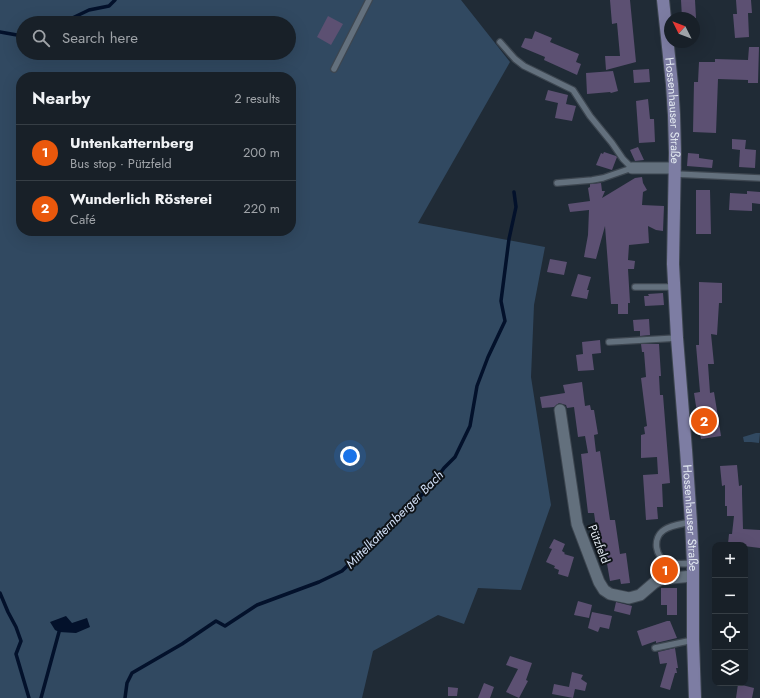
<!DOCTYPE html>
<meta charset="utf-8">
<style>
body{margin:0;font-family:Jost,sans-serif;background:#212830;color:#f1f3f6}
.controls{position:absolute;right:12px;bottom:12px;display:grid;overflow:hidden;border-radius:8px;box-shadow:0 4px 16px #0002}
.controls button{width:36px;height:36px;display:grid;place-items:center;padding:0;border:0;border-bottom:1px solid #363e45;background:#182028;color:#f1f3f6;font:20px sans-serif}
.compass{position:absolute;left:664px;top:12px;width:36px;height:36px;border-radius:50%;background:#182028;box-shadow:0 4px 16px #0002;rotate:312deg}
.you{position:absolute;left:350px;top:456px;width:14px;height:14px;margin:-10px;border:3px solid #fff;border-radius:50%;background:#1a73e8;box-shadow:0 0 0 6px #1a73e833}
.badge{display:grid;place-items:center;width:26px;height:26px;border-radius:50%;background:#ea580c;color:#fff;font-size:13px;font-weight:700}
.pin{position:absolute;translate:-50% -50%;border:2px solid #fff;box-shadow:0 1px 4px #0006}
.list{margin:0;padding:0;list-style:none}
h2{display:flex;justify-content:space-between;align-items:center;height:52px;margin:0;padding:0 16px;font-size:17px}
h2 small{font-size:13px;font-weight:400;color:#9fa3a8}
.list li{display:grid;grid-template-columns:26px 1fr auto;gap:12px;align-items:center;box-sizing:border-box;height:56px;padding:0 16px;border-top:1px solid #363e45}
.list b{display:block;font-size:15px;white-space:nowrap}
.list p{margin:0;font-size:13px;white-space:nowrap;color:#9fa3a8}
.list em{font-size:13px;font-style:normal;color:#9fa3a8}
.icon{flex:none;width:22px;height:22px;fill:none;stroke:currentColor;stroke-width:2;stroke-linecap:round;stroke-linejoin:round}
.map{position:relative;flex:none;width:760px;height:698px;overflow:hidden}
.search{position:absolute;background:#182028;box-shadow:0 4px 16px #0002;left:16px;top:16px;width:280px;height:44px;display:flex;align-items:center;gap:10px;box-sizing:border-box;padding:0 14px;border-radius:22px;color:#9fa3a8;font-size:15px}
.panel{position:absolute;background:#182028;box-shadow:0 4px 16px #0002;left:16px;top:72px;width:280px;height:164px;border-radius:16px}
.map>svg:first-child{display:block}
.green{fill:#314961;fill-rule:evenodd}
.water{fill:#03112b}
.lines{fill:none;stroke-linecap:round;stroke-linejoin:round}
.stream{stroke:#03112b;stroke-width:3.5}
.building{fill:#5c5072}
.lane-casing{stroke:#3d4650;stroke-width:8}
.street-casing{stroke:#3d4650;stroke-width:13}
.secondary-casing{stroke:#3d4650;stroke-width:14}
.lane{stroke:#63707d;stroke-width:5.5}
.street{stroke:#63707d;stroke-width:11}
.secondary{stroke:#7d7da3;stroke-width:12}
.labels{text-anchor:middle;stroke-width:4;stroke-linejoin:round;paint-order:stroke}
.street-label{font-size:12px;fill:#e2e9f1;stroke:#0e1318}
.water-label{font-size:13px;font-style:italic;fill:#d0def5;stroke:#0e1318}
</style>
<div class="map">
<svg width="760" height="698" viewBox="0 0 760 698">
<rect width="100%" height="100%" fill="#202b36"/>
<!-- green -->
<path class="green" d="M0 0H461L510 62 418 223 545 247 534 305 531 377 551 505 521 590 478 588 464 624 438 615 373 651 362 698H0ZM23 23H289V53H23ZM21 77H291V231H21Z
M756 433H760L759 443 751 442H744L743 437Z"/>
<!-- water -->
<path class="water" d="M66 616 72 623 87 618 90 627 76 633 59 632 55 630 50 622Z"/>
<g class="lines">
<!-- stream -->
<path class="stream" d="M60 23 64 22 89 10 109 6 115 0
M0 32 17 35 23 32
M0 593 8 612 16 627 21 641 16 654 29 698
M41 698 59 632
M125 698 127 683 132 673 182 644 216 621 225 626 257 605 319 582 342 571 430 487 444 468 455 457 470 426 477 386 488 357 505 321 501 301 509 239 516 207 514 192"/>
</g>
<!-- building -->
<path class="building" d="M610 0H630L636 62 606 70 605 56H620L617 23 612 24Z
M681 0H695L696 18H682Z
M736 0H751L752 13H748L749 37 735 38 733 14H737Z
M328 16 343 24 331 45 317 37Z
M535 31 552 38 550 42 579 54 576 62 581 64 577 75 544 60 545 57 521 47 525 38 532 39Z
M749 47H759L758 83H748V80L718 79 716 133 693 132 694 82H698L699 62H715V59L748 60Z
M649 69 650 82 634 83 633 70Z
M613 71 618 91 611 93 610 92 587 94 586 73Z
M548 90 568 95 566 104 576 106 572 121 555 118 558 103 545 100Z
M648 99 650 119H654L655 142 639 143 636 101Z
M732 139 746 140 745 149 756 150 755 168 739 167 740 150 732 149Z
M638 147 644 160 635 161 630 150Z
M604 152 616 156 617 157 612 170 596 165 601 153 603 154Z
M688 153 699 154V158L713 160 712 168 687 166Z
M642 177 643 183 647 190 643 192 642 205 664 206 663 231 656 230 648 226 649 243 629 245 628 260 635 261 634 269H628L630 303H628V314H618V304H611L605 226 596 259 584 257 588 235 589 210 570 212 568 204 590 201 588 188 590 187V184L601 183 602 191H605L602 198 635 178Z
M696 190H710L711 234H696Z
M747 191 760 192V204L752 203V211L729 210 730 193 747 194Z
M550 259 567 262 564 275 547 272Z
M578 274 591 277 587 290H589L587 299 571 296Z
M699 282 722 283V303H719L717 335 711 334 714 364H708L710 393 714 392 721 436 701 439 694 393 700 392 696 345H699Z
M663 293 664 305 645 306 644 296H649L648 294Z
M649 319 650 335 640 336V331H634L633 320Z
M600 340 601 353 592 354 594 370 578 371 576 355 583 354 582 342Z
M641 344H659L661 376H659L660 395H663L670 483 662 484 663 507H657L658 519 646 520 643 475 658 474 657 457 641 458V435L645 434 644 427 647 426 641 378 646 377 644 352H642Z
M582 382 585 406 590 405 591 410H594L598 434 594 435 596 452 600 451 610 520H615L620 554 626 553 630 583 621 584 620 579 610 581 604 546 599 547 594 513H588L581 454 588 453 585 436 578 437 574 407 567 408 566 405 559 403 554 407 542 408 540 397 565 393 563 385Z
M737 465 739 486 742 485V493L743 529 760 530V548L728 544 729 534H732L734 516H727V506H725V485L722 486 720 466Z
M554 539 565 544 562 551 565 553 564 554 574 557 568 577 558 574 559 570 554 568 555 566 546 562 552 549 549 548Z
M661 588H677V615H667V605H661Z
M578 601 592 605 589 618 574 615Z
M616 602 632 606 630 615 614 611Z
M592 612 612 616 609 629 600 627 598 632 588 628Z
M667 621H670L677 638 656 643V641L642 646 637 631Z
M675 648 678 668H676L677 673H675L670 690 660 687 667 663 660 664 658 652Z
M510 656 532 663 526 680 528 681 519 698 506 692 518 669 506 665Z
M572 672 583 675 581 679 587 683 585 691 575 689 573 698 552 694 554 684 569 687Z
M484 683 494 687 490 698H478Z
M738 684 754 688 752 698H736Z
M448 687 458 688 457 696H448Z"/>
<g class="lines">
<defs>
<path id="lane" d="M500 42 515 59 524 66 573 90 590 116 612 143 623 159 632 168
M334 69 369 0
M675 174 760 178
M557 183 592 180 603 178 632 168
M635 287H674
M609 342 677 338
M691 522C682 524 671 525 664 530 652 538 655 558 668 562 676 565 685 564 693 563
M655 648 693 640"/>
<path id="street" d="M632 168H675
M560 410 577 524 599 582 604 590 610 594 629 598 640 595 654 583 661 579 693 576"/>
<g id="secondary">
<path id="s1" d="M663 0 672 84 674 115 675 153 673 264 677 338 686 450 691 522 693 563V640L695 698"/>
</g>
</defs>
<!-- lane casing -->
<use href="#lane" class="lane-casing"/>
<!-- street casing -->
<use href="#street" class="street-casing"/>
<!-- secondary casing -->
<use href="#secondary" class="secondary-casing"/>
<!-- lane -->
<use href="#lane" class="lane"/>
<!-- street -->
<use href="#street" class="street"/>
<!-- secondary -->
<use href="#secondary" class="secondary"/>
</g>
<g class="labels">
<!-- street labels -->
<g class="street-label">
<text dy="4" stroke="none"><textPath href="#s1" startOffset="111">Hossenhauser Straße</textPath></text>
<text dy="4" stroke="none"><textPath href="#s1" startOffset="519">Hossenhauser Straße</textPath></text>
<text transform="translate(599 544) rotate(69)" y="4">Pützfeld</text>
</g>
<!-- water labels -->
<g class="water-label">
<text transform="translate(394 519) rotate(-45)" y="5">Mittelkatternberger Bach</text>
</g>
</g>
</svg>
<div class="controls">
<button>+</button>
<button>−</button>
<button><svg class="icon" aria-label="locate" viewBox="0 0 24 24"><circle cx="12" cy="12" r="6"/><path d="M12 2v4M12 18v4M2 12h4M18 12h4"/></svg></button>
<button><svg class="icon" aria-label="layers" viewBox="0 0 24 24"><path d="M12 4l9 5-9 5-9-5zM3 14l9 5 9-5"/></svg></button>
</div>
<svg class="compass" viewBox="-18 -18 36 36"><path d="M0-13l5 13h-10z" fill="#e53935"/><path d="M0 13l5-13h-10z" fill="#9fa3a8"/></svg>
<div class="you"></div>
<div class="pin badge" style="left:665px;top:570px">1</div>
<div class="pin badge" style="left:704px;top:421px">2</div>
<div class="search"><svg class="icon" aria-label="search" viewBox="0 0 24 24"><circle cx="10" cy="10" r="6"/><path d="M15 15l6 6"/></svg>Search here</div>
<section class="panel">
<h2>Nearby<small>2 results</small></h2>
<ul class="list">
<li><span class="badge">1</span><div><b>Untenkatternberg</b><p>Bus stop · Pützfeld</p></div><em>200 m</em></li>
<li><span class="badge">2</span><div><b>Wunderlich Rösterei</b><p>Café</p></div><em>220 m</em></li>
</ul>
</section>
</div>
